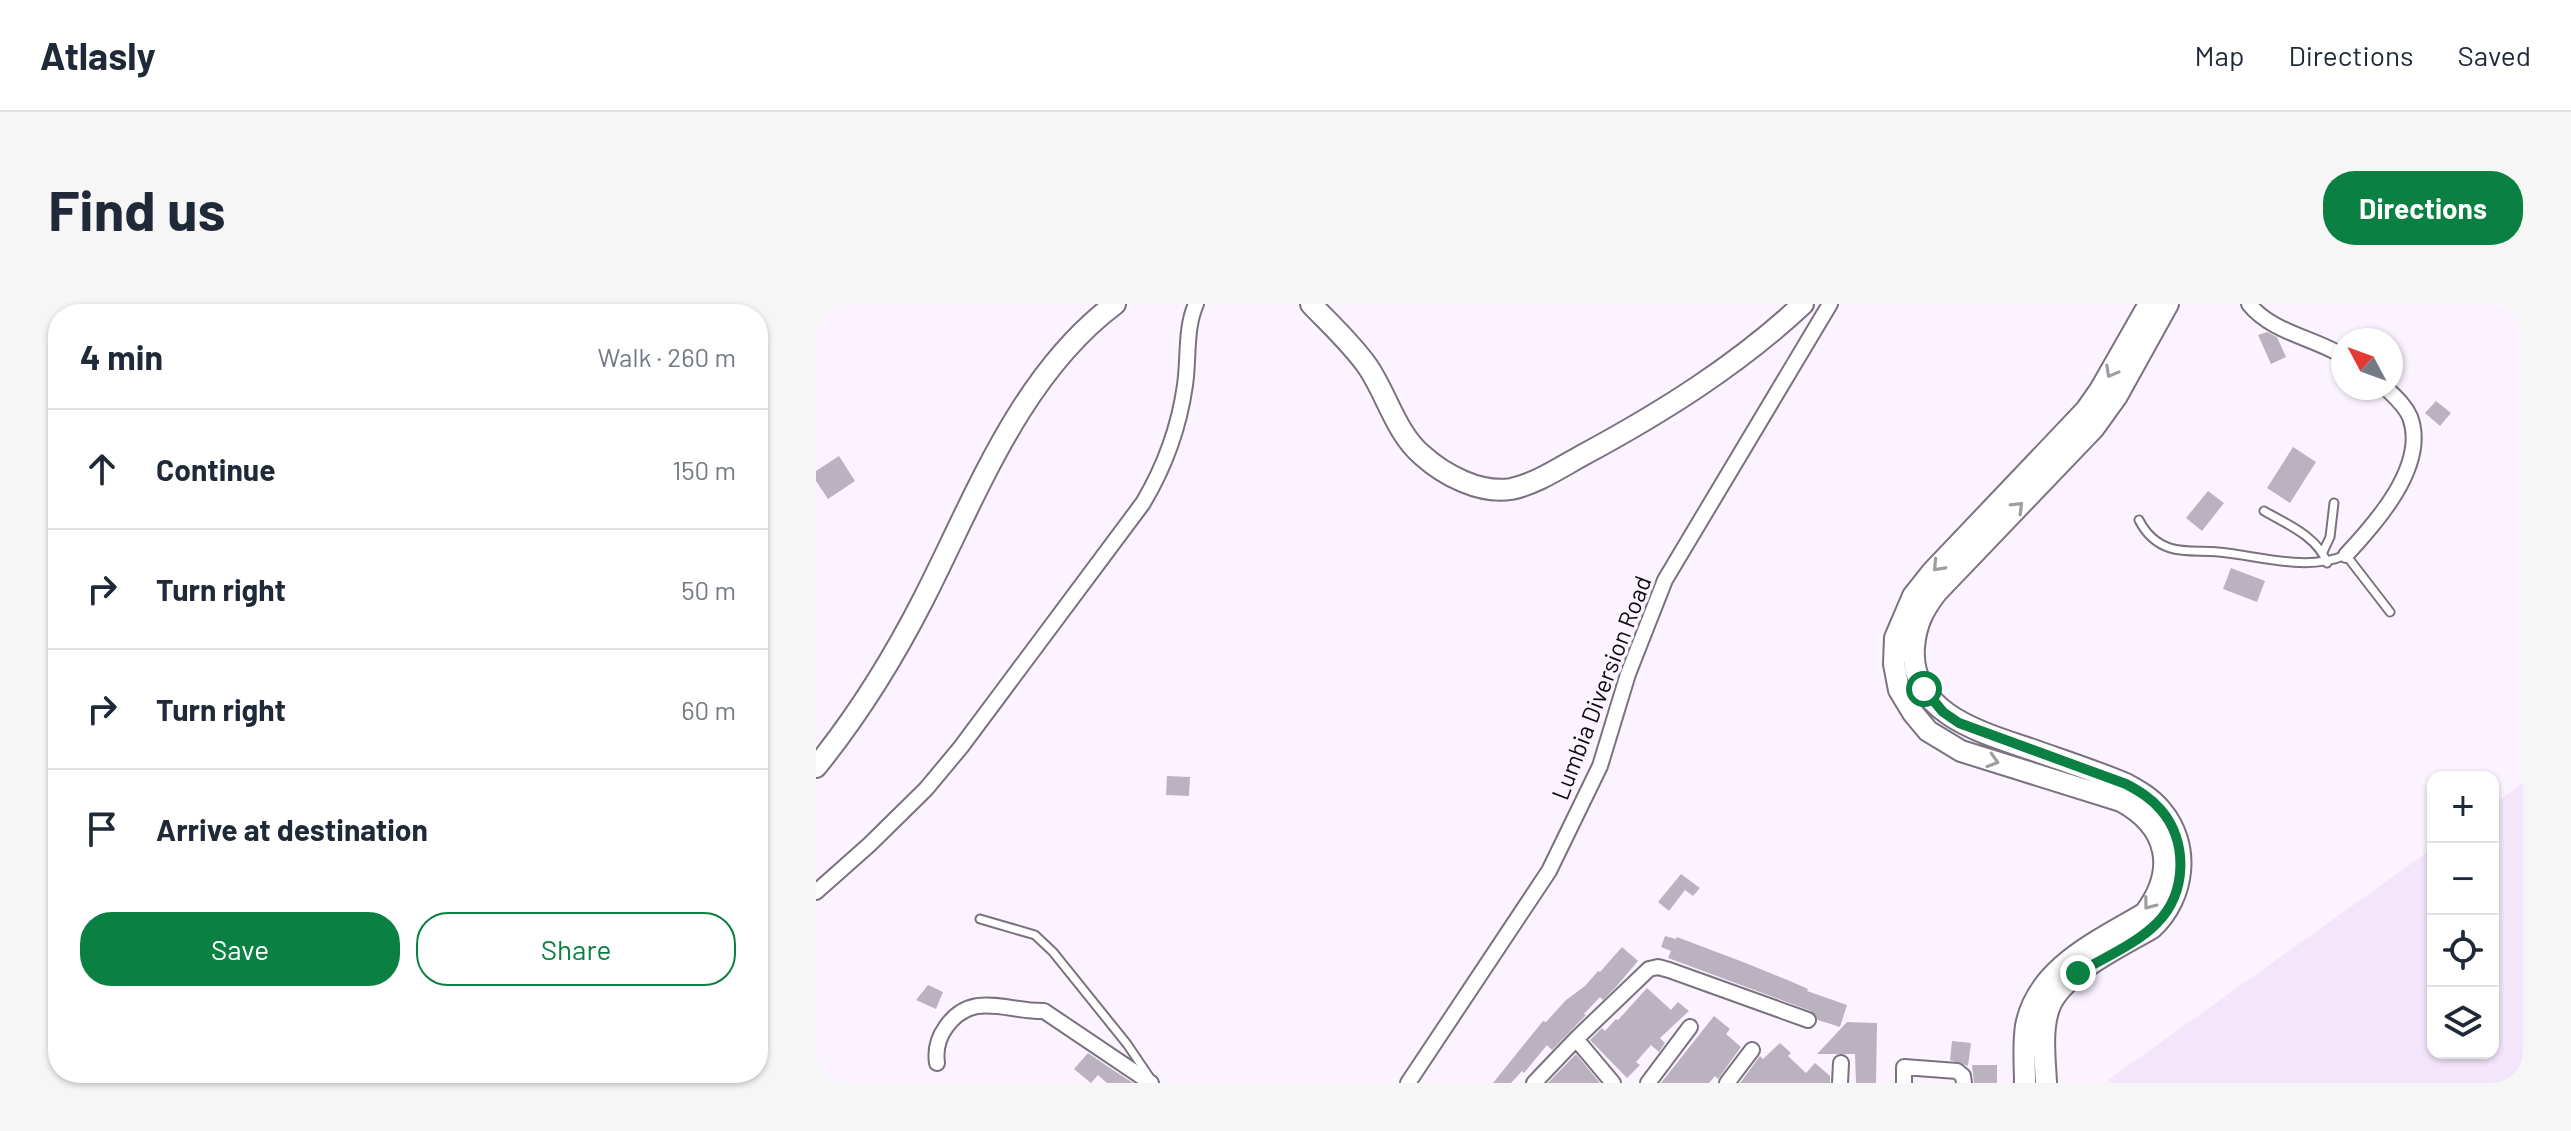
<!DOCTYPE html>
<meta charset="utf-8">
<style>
body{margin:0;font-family:Barlow,sans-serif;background:#f6f6f7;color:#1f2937}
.controls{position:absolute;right:24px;bottom:24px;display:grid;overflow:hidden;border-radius:16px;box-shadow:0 2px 6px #0004}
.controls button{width:72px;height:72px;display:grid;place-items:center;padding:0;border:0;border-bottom:2px solid #e0e1e3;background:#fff;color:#1f2937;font:40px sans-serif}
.compass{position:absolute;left:1515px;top:24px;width:72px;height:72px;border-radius:50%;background:#fff;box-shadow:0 2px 6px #0004;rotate:311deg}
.stop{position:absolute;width:24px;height:24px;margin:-18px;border:6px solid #0b8043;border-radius:50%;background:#fff}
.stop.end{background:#0b8043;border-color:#fff;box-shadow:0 2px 8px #0008}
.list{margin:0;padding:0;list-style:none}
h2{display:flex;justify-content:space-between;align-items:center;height:104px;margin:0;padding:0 32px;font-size:34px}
h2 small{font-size:26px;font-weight:400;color:#747a83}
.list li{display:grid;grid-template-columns:52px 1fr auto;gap:24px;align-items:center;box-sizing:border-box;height:120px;padding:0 32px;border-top:2px solid #e0e1e3}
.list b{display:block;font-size:30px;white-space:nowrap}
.list em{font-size:26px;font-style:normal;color:#747a83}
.actions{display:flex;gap:16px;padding:24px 32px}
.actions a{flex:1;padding:18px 0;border:2px solid #0b8043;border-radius:32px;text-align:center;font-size:28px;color:#0b8043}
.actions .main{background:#0b8043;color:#fff}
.icon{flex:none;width:44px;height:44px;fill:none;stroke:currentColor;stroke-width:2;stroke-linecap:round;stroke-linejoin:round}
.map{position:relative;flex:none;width:1707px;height:779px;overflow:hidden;border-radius:32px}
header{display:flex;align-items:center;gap:48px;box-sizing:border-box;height:112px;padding:0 40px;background:#fff;border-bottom:2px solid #e0e1e3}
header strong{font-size:38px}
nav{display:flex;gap:44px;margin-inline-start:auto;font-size:28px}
.intro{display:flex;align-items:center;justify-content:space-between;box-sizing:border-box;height:192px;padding:0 48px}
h1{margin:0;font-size:56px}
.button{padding:20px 36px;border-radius:32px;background:#0b8043;color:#fff;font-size:28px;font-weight:700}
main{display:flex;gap:48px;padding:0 48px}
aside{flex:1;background:#fff;border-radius:32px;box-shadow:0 2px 6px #0004}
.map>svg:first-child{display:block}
.built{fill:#f3e5fa}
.building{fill:#bbb2c0}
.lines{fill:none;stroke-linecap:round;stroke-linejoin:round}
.lane-casing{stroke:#7b727f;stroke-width:11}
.street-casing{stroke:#7b727f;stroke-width:18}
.secondary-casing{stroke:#7b727f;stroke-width:24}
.lane{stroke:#fff;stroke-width:7}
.street{stroke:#fff;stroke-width:14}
.secondary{stroke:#fff;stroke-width:20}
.oneway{stroke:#9e9d9f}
.route{stroke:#0b8043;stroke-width:10}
.labels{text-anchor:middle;stroke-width:7;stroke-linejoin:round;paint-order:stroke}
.street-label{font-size:24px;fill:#0d0a0f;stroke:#fbf3ff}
</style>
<header>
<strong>Atlasly</strong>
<nav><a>Map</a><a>Directions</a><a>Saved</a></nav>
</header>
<div class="intro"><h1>Find us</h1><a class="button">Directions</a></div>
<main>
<aside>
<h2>4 min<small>Walk · 260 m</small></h2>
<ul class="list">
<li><svg class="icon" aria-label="ahead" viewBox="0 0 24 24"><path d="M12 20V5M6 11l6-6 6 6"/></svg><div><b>Continue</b></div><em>150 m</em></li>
<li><svg class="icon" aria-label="right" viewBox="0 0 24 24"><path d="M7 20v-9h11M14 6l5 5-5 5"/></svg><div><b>Turn right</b></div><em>50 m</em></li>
<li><svg class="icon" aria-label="right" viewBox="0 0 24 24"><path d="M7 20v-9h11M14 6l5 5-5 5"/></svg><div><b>Turn right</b></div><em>60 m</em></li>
<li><svg class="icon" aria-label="arrive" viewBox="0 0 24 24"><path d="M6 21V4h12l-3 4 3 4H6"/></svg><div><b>Arrive at destination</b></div></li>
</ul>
<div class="actions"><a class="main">Save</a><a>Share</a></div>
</aside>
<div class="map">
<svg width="1707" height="779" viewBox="0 0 1707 779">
<rect width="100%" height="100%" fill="#fbf3ff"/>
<!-- built -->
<path class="built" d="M1707 479V779H1294L1292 776 1617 544V749H1677V501Z"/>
<!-- building -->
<path class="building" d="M1451 28 1461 33 1470 53 1455 60 1442 31Z
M1620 97 1635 109 1624 122 1609 109Z
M1477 143 1500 158 1474 199 1451 184Z
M23 152 39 177 12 195 0 177V167Z
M1392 187 1408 199 1386 227 1370 214Z
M1415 264 1449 277 1441 298 1407 285Z
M351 472 374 473 373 492 350 491Z
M865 570 884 584 877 592 869 586 853 607 842 598Z
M849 632 860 635 861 633 927 658 974 677 992 685 991 687 1031 701 1024 723 1002 716 995 707 852 654 855 647 845 643Z
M806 643 822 657 800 683 787 696 784 693 768 710 770 711 736 746 731 741 708 769 706 767 695 779H677L727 717 730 718 750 696 769 682 782 667 784 668Z
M112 681 127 688 120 705 100 696Z
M831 684 855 706 862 698 873 707 844 734 849 739 843 748 835 741 820 758 824 761 811 774 774 736 786 724 789 727 800 715 802 716Z
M898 712 914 725 910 730 925 743 902 775 899 772 893 779H845Z
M1031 718 1061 719 1060 779H1040L1039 750H1001Z
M1136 737 1155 739 1152 762 1134 756Z
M964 739 975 749 972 752 990 769 999 759 1014 772V779H924L944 752 947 755Z
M272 749 291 762 317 779H291L282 771 275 779 258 765Z
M760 750 784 779H732Z
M1156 761H1181V779H1158Z"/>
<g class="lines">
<defs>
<path id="lane" d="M1448 207C1471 220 1502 233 1511 259
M1323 216C1330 230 1339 239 1354 244 1370 249 1386 246 1403 248 1445 252 1490 268 1530 251L1574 308
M1507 248 1514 233 1518 199
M164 615 219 631 237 648 311 740 334 774"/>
<path id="street" d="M1433 0C1455 28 1498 34 1527 52
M1530 251C1560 219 1612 161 1594 113 1589 101 1579 93 1570 84
M0 588 53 541 110 485 145 443 327 199C349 162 363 124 369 81 373 54 369 25 380 0
M760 735 797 779
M121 759C119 745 122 734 130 723 156 686 191 708 228 707L335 779
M592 779 733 567 784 462 812 370 849 276 1014 0
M718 779 760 735 833 665 842 663 853 666 992 716
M832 779 874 723
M911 779 936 746
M1024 779 1025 759
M1088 779V763L1141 767 1147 772 1148 779"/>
<path id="secondary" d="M495 0C514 20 536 40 552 63 571 91 580 129 606 151 628 171 664 190 695 185 720 180 745 163 767 151 845 109 922 61 987 0
M0 463C42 411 78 353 108 294 160 192 204 71 299 0
M1209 779C1209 761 1207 741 1210 722 1221 663 1283 637 1329 609 1361 566 1353 523 1305 497L1145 447 1112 427 1097 409 1083 386 1078 360 1079 334 1097 292 1116 268 1270 106 1284 86 1333 0
M1230 779C1229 755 1225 727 1233 704 1245 670 1306 642 1336 624 1369 593 1375 541 1345 506 1335 494 1323 487 1310 480 1279 467 1248 457 1217 446 1167 429 1093 410 1098 343 1100 320 1107 306 1121 288L1278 124 1301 92 1352 0"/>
</defs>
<!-- lane casing -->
<use href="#lane" class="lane-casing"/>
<!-- street casing -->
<use href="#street" class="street-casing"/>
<!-- secondary casing -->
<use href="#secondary" class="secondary-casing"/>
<!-- lane -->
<use href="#lane" class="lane"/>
<!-- street -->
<use href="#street" class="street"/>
<!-- secondary -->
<use href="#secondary" class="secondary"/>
</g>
<!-- one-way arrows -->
<defs><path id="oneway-chevron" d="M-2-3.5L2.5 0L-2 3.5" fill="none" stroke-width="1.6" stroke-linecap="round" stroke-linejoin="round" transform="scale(2)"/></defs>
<g class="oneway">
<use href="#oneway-chevron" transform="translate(1295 68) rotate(119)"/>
<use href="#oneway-chevron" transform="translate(1202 203) rotate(-45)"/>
<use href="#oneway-chevron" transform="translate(1122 262) rotate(133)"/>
<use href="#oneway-chevron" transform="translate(1177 457) rotate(17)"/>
<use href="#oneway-chevron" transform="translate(1333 600) rotate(127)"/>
</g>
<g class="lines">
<!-- route -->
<path class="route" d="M1108 385 1127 408 1143 419 1310 480C1323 487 1335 494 1345 506 1372 537 1371 590 1341 619 1322 639 1286 655 1262 669"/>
</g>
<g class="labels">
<!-- street labels -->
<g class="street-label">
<text transform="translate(786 384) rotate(-69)" y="8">Lumbia Diversion Road</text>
</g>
</g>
</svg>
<div class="controls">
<button>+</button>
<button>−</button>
<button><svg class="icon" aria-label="locate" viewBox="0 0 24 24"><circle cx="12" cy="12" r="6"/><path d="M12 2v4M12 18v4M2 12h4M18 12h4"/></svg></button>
<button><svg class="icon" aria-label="layers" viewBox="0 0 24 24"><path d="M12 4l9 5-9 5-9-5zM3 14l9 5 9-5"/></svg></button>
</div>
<svg class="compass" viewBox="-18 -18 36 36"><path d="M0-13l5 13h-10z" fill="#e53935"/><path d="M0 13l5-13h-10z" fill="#747a83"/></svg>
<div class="stop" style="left:1108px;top:385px"></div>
<div class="stop end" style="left:1262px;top:669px"></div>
</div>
</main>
